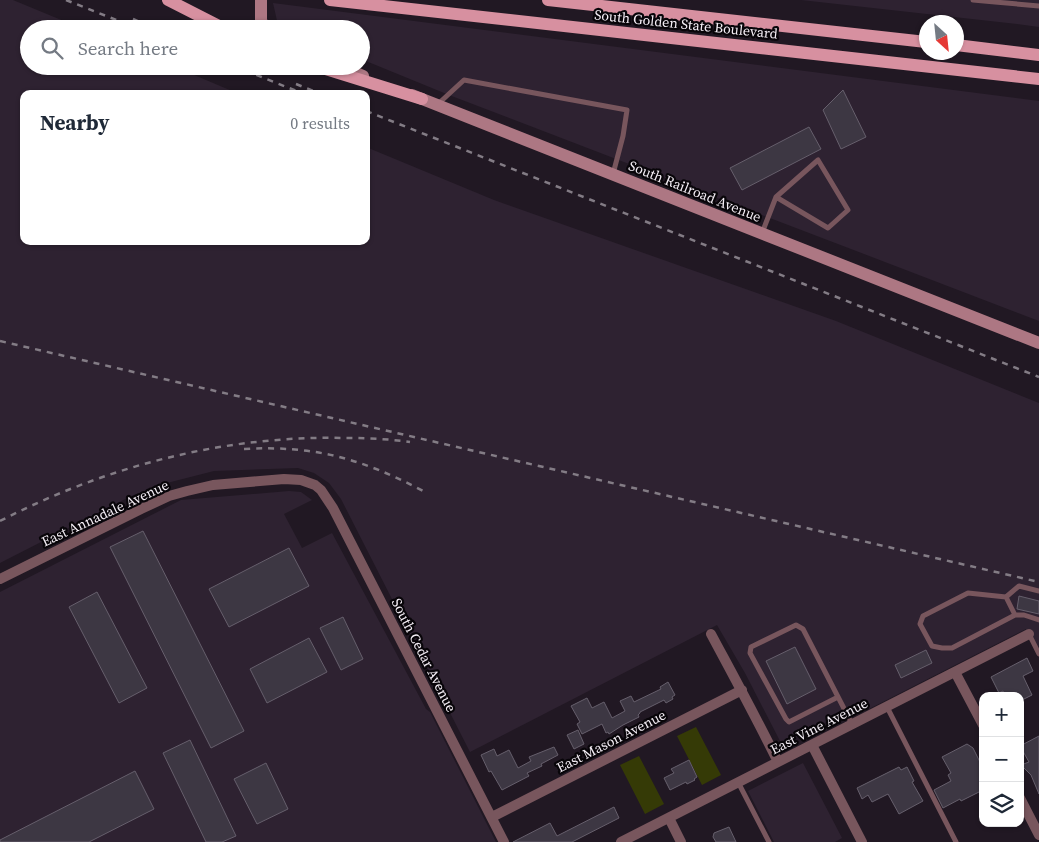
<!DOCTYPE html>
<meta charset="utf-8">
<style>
body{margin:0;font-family:"Source Serif 4",serif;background:#f2f2f3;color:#1f2937}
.controls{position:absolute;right:15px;bottom:15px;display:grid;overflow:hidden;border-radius:10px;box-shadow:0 1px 4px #0004}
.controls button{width:45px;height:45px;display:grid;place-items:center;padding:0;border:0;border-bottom:1px solid #e0e1e3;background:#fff;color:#1f2937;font:25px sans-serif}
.compass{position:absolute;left:919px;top:15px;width:45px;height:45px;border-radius:50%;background:#fff;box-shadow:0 1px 4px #0004;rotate:153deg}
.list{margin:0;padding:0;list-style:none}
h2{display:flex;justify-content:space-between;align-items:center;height:65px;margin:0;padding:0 20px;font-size:21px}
h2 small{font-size:16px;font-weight:400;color:#747a83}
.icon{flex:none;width:28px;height:28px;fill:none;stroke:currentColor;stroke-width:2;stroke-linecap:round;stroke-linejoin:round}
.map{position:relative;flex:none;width:1039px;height:842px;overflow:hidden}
.search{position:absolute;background:#fff;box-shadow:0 1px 4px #0004;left:20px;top:20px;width:350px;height:55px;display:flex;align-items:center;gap:12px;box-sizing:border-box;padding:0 18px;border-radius:28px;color:#747a83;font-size:19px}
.panel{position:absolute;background:#fff;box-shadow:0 1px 4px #0004;left:20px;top:90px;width:350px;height:155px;border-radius:10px}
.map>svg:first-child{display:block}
.built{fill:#2e2231}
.green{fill:#353a06}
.building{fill:#3d3743;stroke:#665f6c}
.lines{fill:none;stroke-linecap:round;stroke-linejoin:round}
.lane{stroke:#78565d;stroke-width:5}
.street{stroke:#78565d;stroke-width:10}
.secondary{stroke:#ad7783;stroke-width:12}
.primary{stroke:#d790a0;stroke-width:12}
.rail{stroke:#837c85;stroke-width:2.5;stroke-dasharray:6 6;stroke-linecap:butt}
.labels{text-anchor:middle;stroke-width:4.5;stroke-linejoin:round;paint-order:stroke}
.street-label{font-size:14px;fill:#f5eff6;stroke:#080509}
</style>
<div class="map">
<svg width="1039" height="842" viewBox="0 0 1039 842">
<rect width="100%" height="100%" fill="#211823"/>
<!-- built -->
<path class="built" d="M0 0H13L83 29H29V66H173L239 94H24V241H366V147L494 200 836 321 1039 403V654L1026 629 861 713 858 706 785 743 780 741 745 673 717 625 470 752 341 499 329 483 314 473 298 468 214 471 167 483 131 496 0 563Z
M801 0H1039V27L1017 24Z
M273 3 1039 101V321L449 95 361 59V29H288L278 25Z
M289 491 301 492 312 500 284 514 302 548 332 533 426 709 430 712 496 842H0V592L181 500Z
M803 763 842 838 835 842H774L748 791Z"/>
<!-- green -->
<path class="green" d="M696 727 721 775 702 785 677 736Z
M639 756 664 804 645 814 620 765Z"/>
<!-- building -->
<path class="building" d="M843 90 866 137 841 149 823 110Z
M809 127 821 149 742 190 730 168Z
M143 531 244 731 211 748 110 547Z
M289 548 309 586 229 627 209 589Z
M97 592 147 688 119 703 69 607Z
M1019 596 1039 601V614L1017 609Z
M343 617 363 659 341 670 320 628Z
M309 638 327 672 267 703 250 669Z
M795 647 816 689 787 704 766 661Z
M926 650 932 663 901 678 895 665Z
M1027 658 1033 671 1023 676 1032 695 1020 701V696H1005L1003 691 999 693 991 677Z
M668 682 675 695 672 697 673 699 666 703 664 700 640 712V713L638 715 639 717 623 725 609 734 608 732 606 733 602 724 582 734 577 724 580 722 571 706 587 698 592 708 604 702 612 718 625 711 620 701 631 696 634 702 661 689 660 687Z
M578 730 584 744 574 749 567 735Z
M1039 736V794L1031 775 1021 765 1029 762 1020 746Z
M190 740 236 836 222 842H206L163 753Z
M967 744 973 748 983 768V790L961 801 960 799 943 808 934 790 951 781 948 775 951 773 942 757Z
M554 747 558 755 541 764 542 766 527 773 529 776 502 790 491 771 489 772 481 755 494 749 497 756 509 750 518 768 531 761 529 757Z
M689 760 697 777 694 779 695 780 687 784 686 782 670 790 664 778 674 773 671 769Z
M266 763 288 809 257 824 234 779Z
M899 767 901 770 907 767 914 781 912 782 923 801 899 814 888 794 872 802 868 795 862 799 857 788Z
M135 771 154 809 89 842H0V840Z
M614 807 619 818 572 842H513L550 823 557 836Z
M729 827 736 842H716L713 837 714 833Z"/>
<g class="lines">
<!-- lane -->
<path class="lane" d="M973 0 995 2 997 0
M995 2 1039 6
M438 104 464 80 627 110 623 136 613 174
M762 233 776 197 828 228 848 210 818 160 776 197
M1006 597 1019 586 1039 591
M1015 615 1006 597 968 593 923 616 920 624 932 646 942 648H952L1015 615H1024L1039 620
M1029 634 1039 654
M838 697 789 722 786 719 750 653 751 647 796 625 803 629 852 724
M887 707 956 842
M738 782 769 842"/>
<!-- street -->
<path class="street" d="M0 579 141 509 169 496 187 491 213 485 284 479 301 480 315 485 321 490 333 508 504 842
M711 634C734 677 757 719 778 762
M955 672 983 725
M812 745 862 842
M1020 798 1039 835
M492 817 742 690
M669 818 681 842
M621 842 1029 634"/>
<!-- secondary -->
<path class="secondary" d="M261 0V20L264 29
M340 66 363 76
M412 95 1039 343"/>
<!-- primary -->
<path class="primary" d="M168 0 225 29
M330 0 1039 79
M548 0 926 42
M956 45 1039 55
M316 66 422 99"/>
<!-- rail -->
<path class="rail" d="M66 0 139 29
M133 19 157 29
M234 66 304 94
M296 84 321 94
M366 111 1039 377
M0 341 1039 582
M244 449C315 445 363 459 425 492
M0 521C107 466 225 435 346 438 367 438 389 439 410 442"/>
</g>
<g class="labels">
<!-- street labels -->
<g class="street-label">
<text transform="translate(686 24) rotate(6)" y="5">South Golden State Boulevard</text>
<text transform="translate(695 191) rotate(22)" y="5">South Railroad Avenue</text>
<text transform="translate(105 513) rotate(-25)" y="5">East Annadale Avenue</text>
<text transform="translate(424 655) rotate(63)" y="5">South Cedar Avenue</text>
<text transform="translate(819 726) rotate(-27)" y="5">East Vine Avenue</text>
<text transform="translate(611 741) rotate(-27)" y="5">East Mason Avenue</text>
</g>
</g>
</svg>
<div class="controls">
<button>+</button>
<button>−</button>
<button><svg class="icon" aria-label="layers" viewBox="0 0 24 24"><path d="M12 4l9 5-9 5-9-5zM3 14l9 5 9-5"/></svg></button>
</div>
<svg class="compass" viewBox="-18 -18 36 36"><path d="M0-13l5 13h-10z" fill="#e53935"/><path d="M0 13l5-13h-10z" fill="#747a83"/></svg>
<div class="search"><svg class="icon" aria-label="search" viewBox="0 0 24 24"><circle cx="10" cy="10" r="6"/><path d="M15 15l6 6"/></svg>Search here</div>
<section class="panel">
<h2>Nearby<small>0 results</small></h2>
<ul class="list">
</ul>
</section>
</div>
